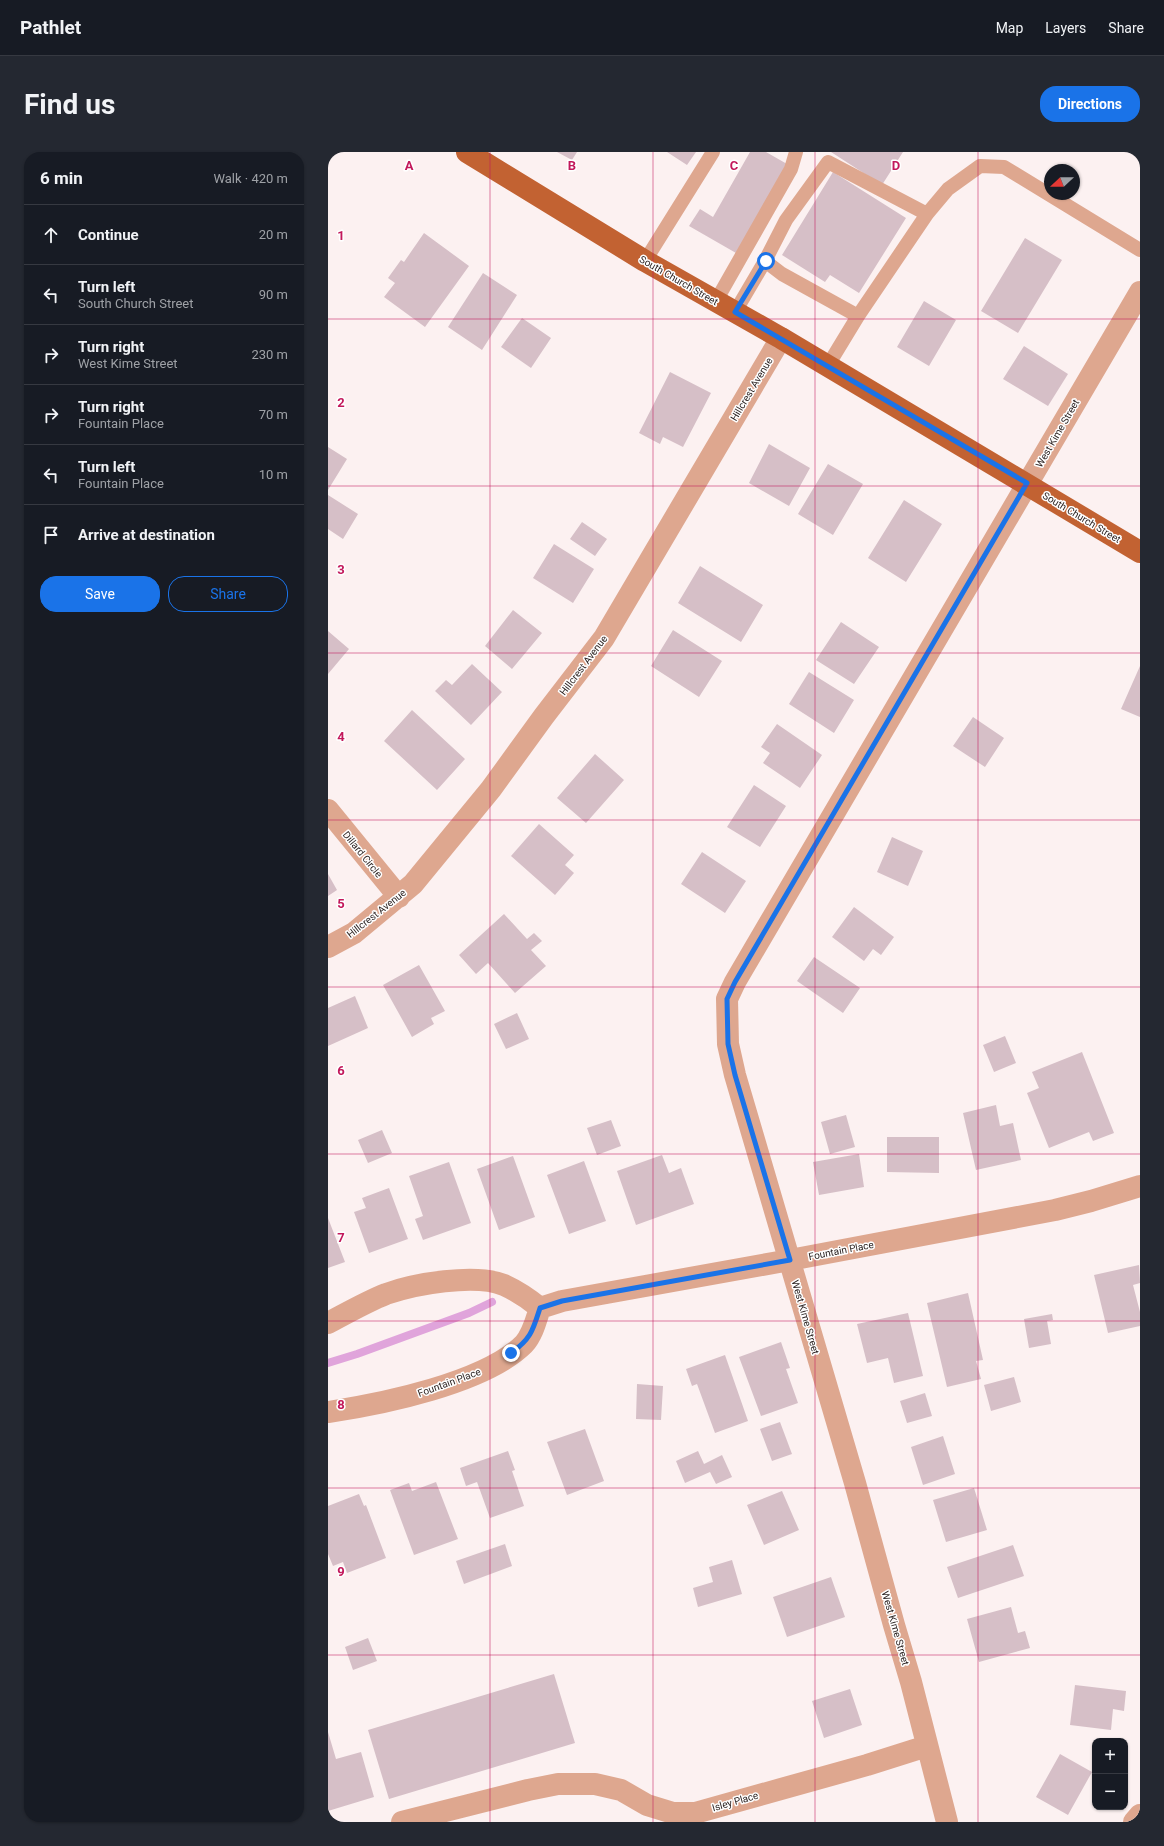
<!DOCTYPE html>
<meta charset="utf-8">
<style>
body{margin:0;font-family:Roboto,sans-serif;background:#242831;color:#f1f3f6}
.controls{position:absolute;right:12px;bottom:12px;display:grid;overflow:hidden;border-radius:8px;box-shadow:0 1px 3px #0004}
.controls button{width:36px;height:36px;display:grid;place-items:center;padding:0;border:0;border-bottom:1px solid #363941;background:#171b24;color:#f1f3f6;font:20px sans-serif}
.compass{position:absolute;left:716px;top:12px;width:36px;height:36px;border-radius:50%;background:#171b24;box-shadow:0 1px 3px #0004;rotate:248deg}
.stop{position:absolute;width:12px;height:12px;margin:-9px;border:3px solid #1a73e8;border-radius:50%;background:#fff}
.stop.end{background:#1a73e8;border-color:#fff;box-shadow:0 1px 4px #0008}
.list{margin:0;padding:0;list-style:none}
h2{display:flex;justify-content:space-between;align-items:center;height:52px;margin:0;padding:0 16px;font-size:17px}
h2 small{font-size:13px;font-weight:400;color:#9ea1a6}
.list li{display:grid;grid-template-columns:26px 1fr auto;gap:12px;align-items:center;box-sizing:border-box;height:60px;padding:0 16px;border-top:1px solid #363941}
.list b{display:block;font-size:15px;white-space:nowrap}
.list p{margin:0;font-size:13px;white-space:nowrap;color:#9ea1a6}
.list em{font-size:13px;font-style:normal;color:#9ea1a6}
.actions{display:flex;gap:8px;padding:12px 16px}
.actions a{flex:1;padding:9px 0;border:1px solid #1a73e8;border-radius:16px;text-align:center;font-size:14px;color:#1a73e8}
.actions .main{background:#1a73e8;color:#fff}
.icon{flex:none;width:22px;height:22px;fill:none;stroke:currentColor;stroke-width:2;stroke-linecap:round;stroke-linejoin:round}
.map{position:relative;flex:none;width:812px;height:1670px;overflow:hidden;border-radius:16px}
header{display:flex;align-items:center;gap:24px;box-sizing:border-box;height:56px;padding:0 20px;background:#171b24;border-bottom:1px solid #363941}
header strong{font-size:19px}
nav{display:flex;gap:22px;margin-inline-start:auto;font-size:14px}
.intro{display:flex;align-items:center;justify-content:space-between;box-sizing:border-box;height:96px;padding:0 24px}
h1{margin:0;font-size:28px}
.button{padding:10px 18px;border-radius:16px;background:#1a73e8;color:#fff;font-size:14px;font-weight:700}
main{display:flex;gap:24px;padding:0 24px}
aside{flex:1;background:#171b24;border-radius:16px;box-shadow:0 1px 3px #0004}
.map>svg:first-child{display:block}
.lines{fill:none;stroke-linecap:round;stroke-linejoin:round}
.stream{stroke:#e0a4db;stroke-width:8}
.building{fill:#d6bfc7}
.lane{stroke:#dea78f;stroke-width:14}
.street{stroke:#dea78f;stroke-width:22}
.primary{stroke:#c26232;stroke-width:22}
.route{stroke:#1a73e8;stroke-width:5}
.grid{fill:none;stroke:#c2185b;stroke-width:1;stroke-opacity:0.55}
.labels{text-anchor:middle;stroke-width:3;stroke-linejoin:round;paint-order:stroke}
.street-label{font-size:10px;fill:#2d2423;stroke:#fff}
.grid-label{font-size:13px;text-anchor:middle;font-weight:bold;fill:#c2185b;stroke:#fff;stroke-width:3;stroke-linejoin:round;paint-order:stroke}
</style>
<header>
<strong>Pathlet</strong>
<nav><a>Map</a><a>Layers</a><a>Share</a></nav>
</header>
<div class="intro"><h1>Find us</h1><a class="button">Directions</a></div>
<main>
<aside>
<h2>6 min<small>Walk · 420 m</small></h2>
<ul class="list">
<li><svg class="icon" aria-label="ahead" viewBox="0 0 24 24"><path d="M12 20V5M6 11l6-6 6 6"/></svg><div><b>Continue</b></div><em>20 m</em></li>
<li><svg class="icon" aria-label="left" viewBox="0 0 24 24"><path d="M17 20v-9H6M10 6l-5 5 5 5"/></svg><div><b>Turn left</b><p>South Church Street</p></div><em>90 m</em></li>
<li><svg class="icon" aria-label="right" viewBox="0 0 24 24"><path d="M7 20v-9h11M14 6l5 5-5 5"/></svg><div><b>Turn right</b><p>West Kime Street</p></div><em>230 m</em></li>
<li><svg class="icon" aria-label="right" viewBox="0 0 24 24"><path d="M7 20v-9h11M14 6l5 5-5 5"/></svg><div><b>Turn right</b><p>Fountain Place</p></div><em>70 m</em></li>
<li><svg class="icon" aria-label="left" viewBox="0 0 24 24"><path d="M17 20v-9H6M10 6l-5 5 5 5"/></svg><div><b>Turn left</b><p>Fountain Place</p></div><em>10 m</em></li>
<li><svg class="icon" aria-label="arrive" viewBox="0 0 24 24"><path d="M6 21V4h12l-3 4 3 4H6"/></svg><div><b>Arrive at destination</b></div></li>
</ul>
<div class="actions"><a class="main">Save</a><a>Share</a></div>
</aside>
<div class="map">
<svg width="812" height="1670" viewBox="0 0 812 1670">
<rect width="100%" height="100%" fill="#fcf1f1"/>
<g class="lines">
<!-- stream -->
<path class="stream" d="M0 1211 29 1202 141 1161 164 1150"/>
</g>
<!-- building -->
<path class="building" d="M229 0H249L244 8Z
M339 0H368L359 13Z
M422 0H438L459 12 408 101 361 74 372 57 385 65Z
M503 0H575L554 33Z
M505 20 578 66 531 141 502 123 497 130 454 103Z
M96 81 141 114 97 175 56 145 67 131 60 126 73 108 76 110Z
M697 86 734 108 690 181 653 159Z
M155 121 189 143 154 198 120 175Z
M596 149 628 168 601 214 569 195Z
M194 166 223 186 203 216 173 195Z
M696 194 740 222 720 254 675 227Z
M342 220 383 241 355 295 335 285 332 292 311 281Z
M441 292 482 316 461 354 421 331Z
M0 295 19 307 0 338Z
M500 312 535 332 505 383 470 362Z
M0 343 30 362 15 387 0 377Z
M576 348 614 372 578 430 540 406Z
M254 370 279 387 267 404 242 387Z
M226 392 266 417 245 451 205 426Z
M372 414 435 453 413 490 350 451Z
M185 458 214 481 184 517 157 494Z
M513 470 551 495 526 532 488 508Z
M345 478 394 509 371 545 323 514Z
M0 479 21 497 0 522Z
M144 512 174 540 143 573 107 539 118 528 124 533Z
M812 514V565L793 557Z
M481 520 526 548 506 581 461 552Z
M84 558 137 607 109 638 56 589Z
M645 565 676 586 657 615 625 594Z
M449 572 494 603 472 636 435 611 442 601 433 595Z
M267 602 296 628 258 671 229 646Z
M426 633 458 654 432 695 399 675Z
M211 672 246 703 237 713 246 721 227 743 183 704Z
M564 685 595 699 580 734 549 720Z
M374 700 418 729 397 761 353 732Z
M0 722 9 738 0 744Z
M526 755 566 785 553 803 545 797 536 809 504 785Z
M176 762 199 787 206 781 214 789 203 798 218 814 187 841 160 811 148 822 131 803Z
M486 805 532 836 515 861 469 829Z
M91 813 117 859 103 866 106 872 84 885 55 833Z
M27 844 40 876 0 894V856Z
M189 861 201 887 178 897 166 872Z
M677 884 688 911 666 920 655 893Z
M754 900 786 981 765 989 761 980 721 996 699 941 711 936 704 920Z
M668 953 672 974 685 971 693 1008 648 1018 635 961Z
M518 963 527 995 502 1002 493 970Z
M283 968 293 994 269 1003 259 976Z
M54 978 64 1001 40 1011 30 988Z
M559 985H611V1021L559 1020Z
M531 1002 536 1035 491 1043 485 1010Z
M334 1003 341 1021 353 1016 366 1052 308 1073 289 1019Z
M185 1004 207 1065 171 1078 149 1017Z
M256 1009 278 1069 241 1082 219 1023Z
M121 1010 143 1071 95 1088 87 1067 95 1064 81 1024Z
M61 1036 80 1087 41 1101 26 1060 38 1056 34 1046Z
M0 1066 17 1110 0 1116Z
M811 1113 812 1131 805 1133 812 1160V1174L780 1181 766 1123Z
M640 1141 655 1208 648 1209 653 1227 619 1235 599 1151Z
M580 1161 595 1224 566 1231 560 1206 539 1211 529 1172Z
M724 1162 725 1168 719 1169 723 1192 701 1196 696 1167Z
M453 1190 462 1216 458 1217 470 1251 433 1264 411 1205Z
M397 1203 420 1269 387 1281 369 1232 364 1234 358 1217Z
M686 1225 693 1250 663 1259 656 1233Z
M309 1232 335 1234 333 1268 308 1267Z
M597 1241 604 1264 579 1271 572 1249Z
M452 1270 464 1302 444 1309 432 1277Z
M257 1277 276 1329 239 1343 219 1290Z
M615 1284 627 1322 595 1333 583 1295Z
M180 1299 187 1318 184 1319 196 1354 162 1366 149 1330 138 1334 132 1316Z
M370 1299 376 1312 394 1303 404 1325 388 1332 382 1320 357 1331 348 1309Z
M108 1330 130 1387 86 1403 62 1338 81 1331 84 1339Z
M646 1336 659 1378 618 1390 605 1348Z
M454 1339 471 1378 436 1393 419 1353Z
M31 1342 36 1354 38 1353 58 1406 19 1421 15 1410 5 1414 0 1402V1354Z
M177 1392 184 1414 136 1432 128 1409Z
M685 1393 696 1424 630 1446 619 1415Z
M404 1408 414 1442 370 1455 365 1436 385 1430 381 1415Z
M503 1425 517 1465 459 1485 445 1445Z
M683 1455 690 1481 697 1479 702 1496 651 1510 639 1467Z
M40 1486 49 1509 25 1518 17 1495Z
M226 1522 247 1591 61 1647 40 1578Z
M747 1533 798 1539 796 1559 785 1557 783 1578 742 1573Z
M522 1537 534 1573 496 1586 484 1549Z
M0 1580 8 1607 33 1600 46 1645 0 1659Z
M732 1602 764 1620 740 1663 708 1645Z"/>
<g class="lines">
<!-- lane -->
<path class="lane" d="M599 62 620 37 652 14 676 15 812 98
M317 109 385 0
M388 149 463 17 468 0
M407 160 437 109
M499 215 530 164 599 62 500 10 458 68 437 109 454 122 530 164"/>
<!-- street -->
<path class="street" d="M0 658 71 745
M0 795 26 781 85 732 163 637 216 564 276 486 453 186
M212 1156 234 1149 462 1108 727 1058 763 1049 812 1034
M0 1171C19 1161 38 1150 58 1142 86 1132 147 1121 176 1133 189 1139 201 1147 212 1156
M0 1260C54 1252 157 1231 196 1192 205 1182 208 1168 212 1156
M74 1670 200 1638 230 1632H267L293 1638 319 1653 345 1661H367L539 1613 599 1594
M619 1670 583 1530 566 1473 527 1331 407 923 400 892 399 847 407 830 812 140
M806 1670 812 1663"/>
<!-- primary -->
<path class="primary" d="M139 0 317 109 453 186 812 400"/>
</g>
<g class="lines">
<!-- route -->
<path class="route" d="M183 1201C203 1187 205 1178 212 1156L234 1149 462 1108 407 923 400 892 399 847 407 830 699 331 407 160 438 109"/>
</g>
<!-- grid -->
<path class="grid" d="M162 0V1670M325 0V1670M487 0V1670M650 0V1670M0 167H812M0 334H812M0 501H812M0 668H812M0 835H812M0 1002H812M0 1169H812M0 1336H812M0 1503H812"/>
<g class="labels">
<!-- street labels -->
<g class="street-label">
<text transform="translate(351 128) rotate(30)" y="4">South Church Street</text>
<text transform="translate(423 237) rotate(-59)" y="4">Hillcrest Avenue</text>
<text transform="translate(729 281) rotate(-60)" y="4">West Kime Street</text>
<text transform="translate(754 365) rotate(31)" y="4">South Church Street</text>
<text transform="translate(255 513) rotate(-53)" y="4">Hillcrest Avenue</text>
<text transform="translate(35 702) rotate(51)" y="4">Dillard Circle</text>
<text transform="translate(48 761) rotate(-38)" y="4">Hillcrest Avenue</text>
<text transform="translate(513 1098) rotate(-11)" y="4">Fountain Place</text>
<text transform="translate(478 1165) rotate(74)" y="4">West Kime Street</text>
<text transform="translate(121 1230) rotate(-20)" y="4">Fountain Place</text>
<text transform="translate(568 1476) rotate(74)" y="4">West Kime Street</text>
<text transform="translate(407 1649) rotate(-16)" y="4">Isley Place</text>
</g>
</g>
<g class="grid-label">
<text x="81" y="18">A</text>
<text x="244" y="18">B</text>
<text x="406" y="18">C</text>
<text x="568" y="18">D</text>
<text x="13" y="88">1</text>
<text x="13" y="255">2</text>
<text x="13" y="422">3</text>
<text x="13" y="589">4</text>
<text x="13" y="756">5</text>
<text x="13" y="923">6</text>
<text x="13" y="1090">7</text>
<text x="13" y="1257">8</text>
<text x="13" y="1424">9</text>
</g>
</svg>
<div class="controls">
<button>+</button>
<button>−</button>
</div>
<svg class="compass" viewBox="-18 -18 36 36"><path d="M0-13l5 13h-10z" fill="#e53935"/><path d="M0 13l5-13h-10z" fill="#9ea1a6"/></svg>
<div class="stop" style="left:438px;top:109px"></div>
<div class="stop end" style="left:183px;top:1201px"></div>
</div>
</main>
